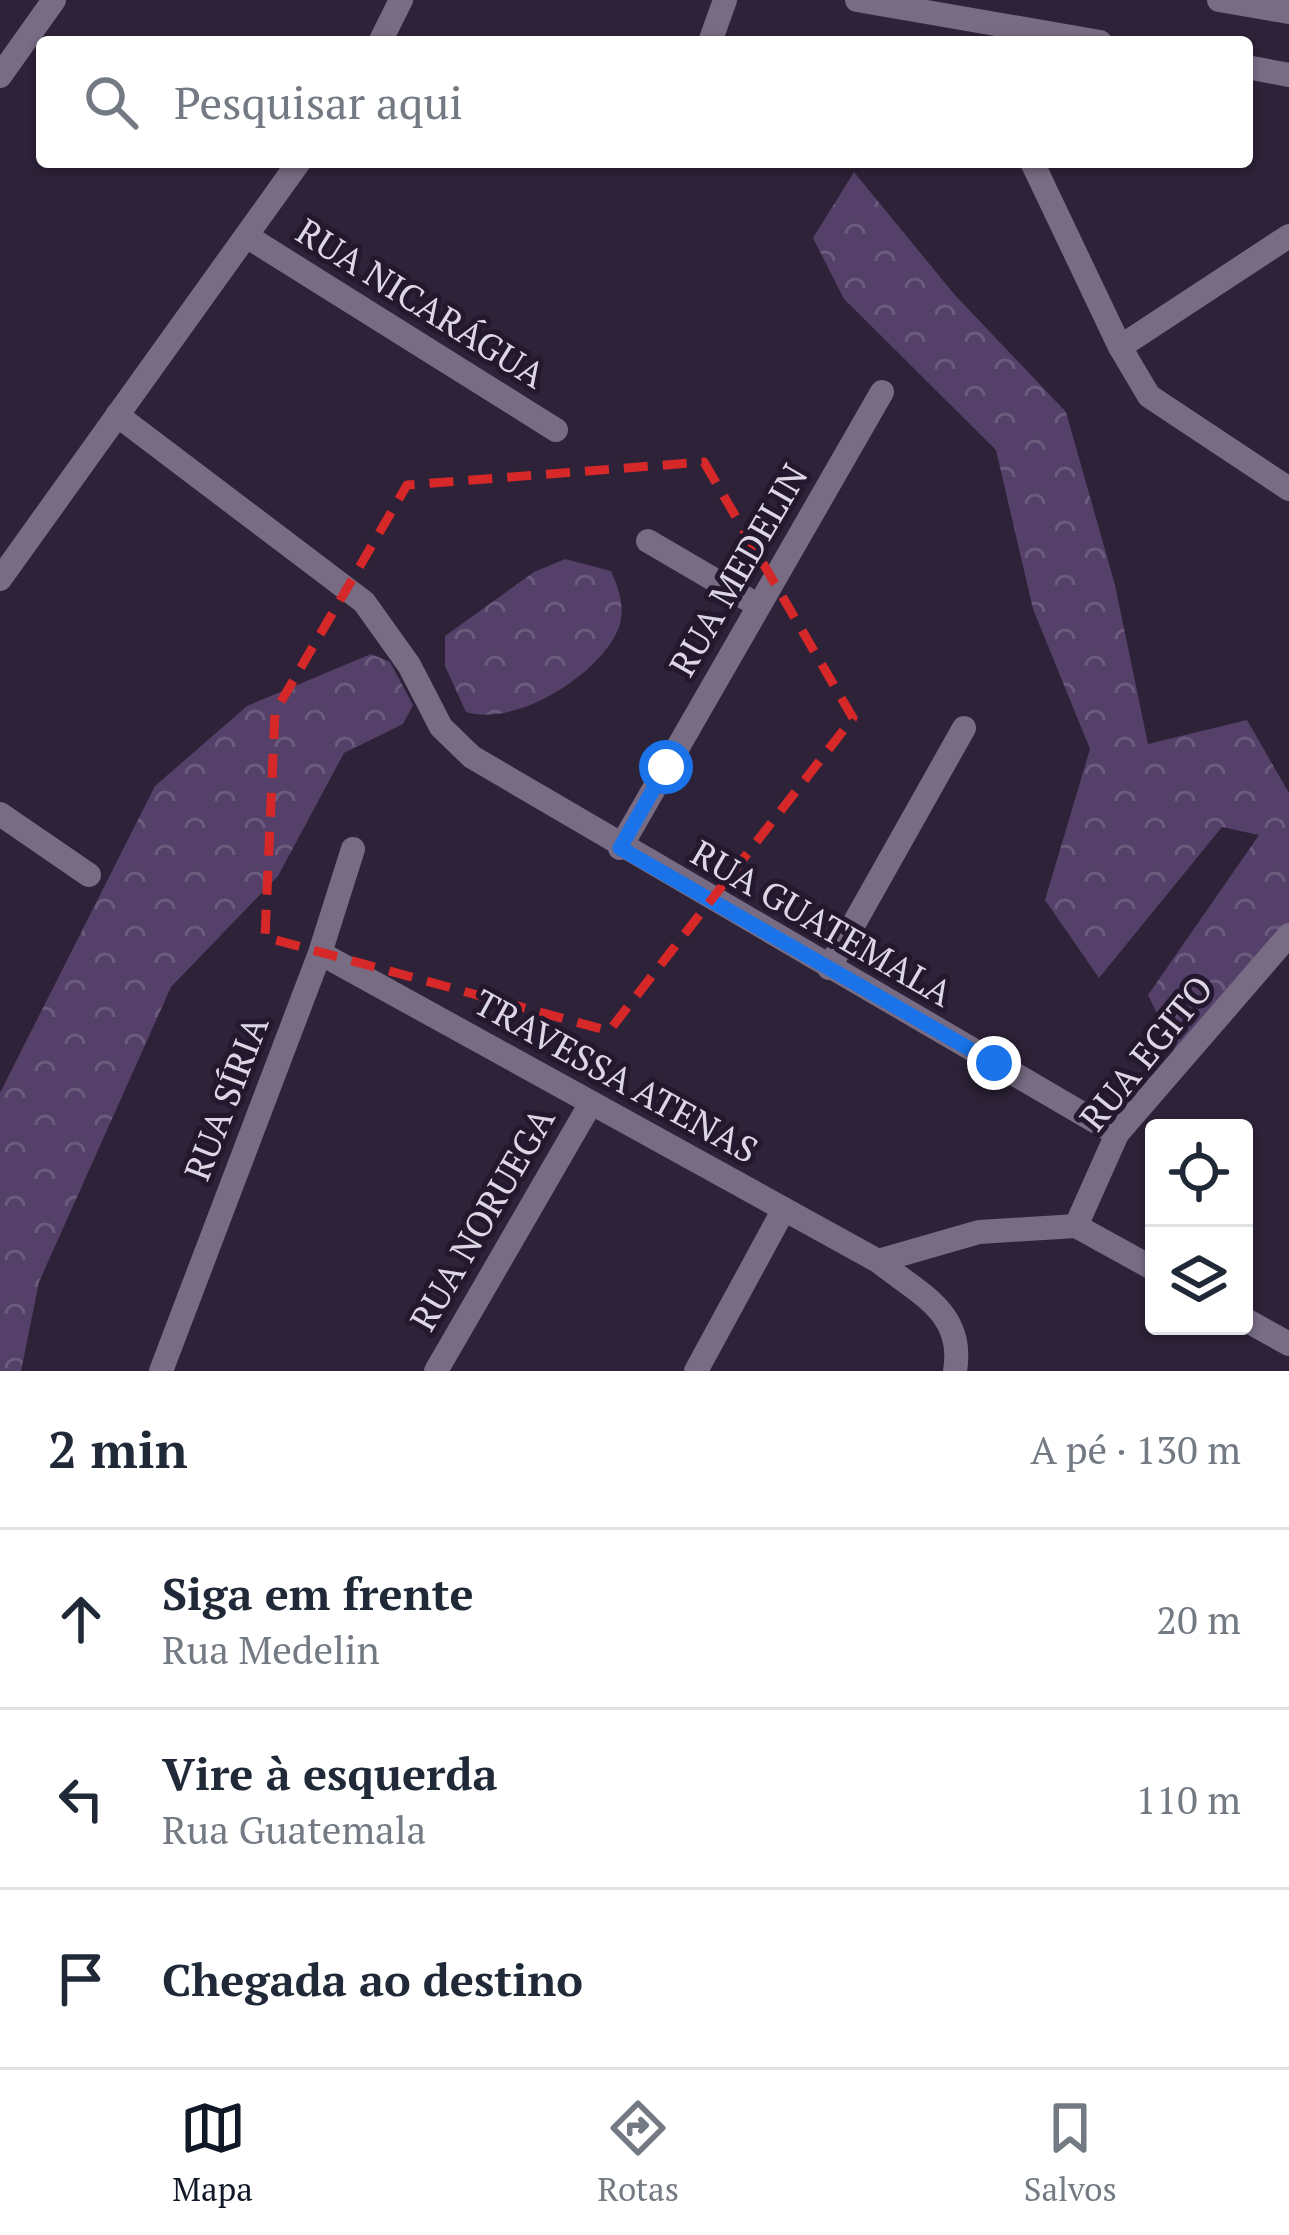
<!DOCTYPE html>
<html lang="pt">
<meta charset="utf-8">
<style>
body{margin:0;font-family:"PT Serif",serif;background:#f6f6f7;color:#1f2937}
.controls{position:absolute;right:36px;bottom:36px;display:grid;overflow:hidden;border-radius:12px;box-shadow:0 3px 9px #0004}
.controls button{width:108px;height:108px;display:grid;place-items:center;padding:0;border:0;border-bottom:3px solid #e0e1e3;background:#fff;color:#1f2937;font:60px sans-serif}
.stop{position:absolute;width:36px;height:36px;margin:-27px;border:9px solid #1a73e8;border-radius:50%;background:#fff}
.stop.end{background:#1a73e8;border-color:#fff;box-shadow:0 3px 12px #0008}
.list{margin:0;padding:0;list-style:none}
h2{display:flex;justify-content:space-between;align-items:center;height:156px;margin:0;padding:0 48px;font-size:51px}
h2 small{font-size:39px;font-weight:400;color:#747a83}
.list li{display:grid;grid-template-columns:78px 1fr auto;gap:36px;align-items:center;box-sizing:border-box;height:180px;padding:0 48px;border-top:3px solid #e0e1e3}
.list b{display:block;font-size:45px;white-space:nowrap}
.list p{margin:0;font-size:39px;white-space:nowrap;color:#747a83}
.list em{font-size:39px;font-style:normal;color:#747a83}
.icon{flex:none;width:66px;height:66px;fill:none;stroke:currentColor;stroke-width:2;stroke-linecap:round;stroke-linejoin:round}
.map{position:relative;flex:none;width:1289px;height:1371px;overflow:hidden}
.search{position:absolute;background:#fff;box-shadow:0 3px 9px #0004;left:36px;right:36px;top:36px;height:132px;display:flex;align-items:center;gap:30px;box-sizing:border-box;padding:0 42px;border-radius:12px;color:#747a83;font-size:45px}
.sheet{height:696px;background:#fff}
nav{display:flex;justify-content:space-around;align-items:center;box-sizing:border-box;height:168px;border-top:3px solid #e0e1e3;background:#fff;font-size:33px;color:#747a83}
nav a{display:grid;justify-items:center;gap:6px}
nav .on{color:#111827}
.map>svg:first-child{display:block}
.forest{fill:url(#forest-crowns)}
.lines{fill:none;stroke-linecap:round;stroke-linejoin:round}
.minor{stroke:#776c84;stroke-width:24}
.route{stroke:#1a73e8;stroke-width:15}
.marked{fill:none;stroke:#d62828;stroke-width:9;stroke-dasharray:24 15;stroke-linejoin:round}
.labels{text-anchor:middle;stroke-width:10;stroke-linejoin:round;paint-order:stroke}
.street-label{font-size:36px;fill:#ddd7e5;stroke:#23182d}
</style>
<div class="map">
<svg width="1289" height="1371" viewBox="0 0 1289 1371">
<defs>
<pattern id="forest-crowns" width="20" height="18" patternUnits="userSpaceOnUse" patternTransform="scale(3)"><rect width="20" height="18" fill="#544068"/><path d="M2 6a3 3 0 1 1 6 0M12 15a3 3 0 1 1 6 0" fill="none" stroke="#6c5b7d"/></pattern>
</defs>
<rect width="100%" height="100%" fill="#2d2238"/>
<!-- forest -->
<path class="forest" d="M854 172 954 294 1066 412 1115 585 1148 744 1247 720 1289 793V925L1175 1051 1148 995 1259 835 1222 827 1099 978 1045 900 1090 749 1033 609 996 450 844 299 813 238Z
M565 559 611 571C620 591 627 613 616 634 594 678 514 727 466 712L445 666V636L534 572Z
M371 654 390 662 413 705 403 724 344 753 278 876 171 987 39 1282 21 1371H0V1093L155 786 247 706Z"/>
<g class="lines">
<!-- minor -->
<path class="minor" d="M857 0 1100 42
M1219 0 1289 12
M380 42 401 0
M710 42 725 0
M1247 67 1289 75
M0 76 54 0
M1032 162 1120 347 1149 396 1289 489
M248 237 556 430
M1120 347 1289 236
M117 415 364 602 409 665 441 727 472 757 1117 1134
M648 541 759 606
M0 579 299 162
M0 814 89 875
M620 848 882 392
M320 953 878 1261C919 1294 965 1312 955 1371
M829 968 964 728
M1076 1226 1117 1134 1289 935
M878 1261 979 1232 1076 1226 1154 1269
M1244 1319 1289 1344
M161 1371 320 953 353 849
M436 1371 591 1103
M696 1371 784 1209"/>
</g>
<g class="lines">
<!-- route -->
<path class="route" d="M666 767 620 848 994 1063"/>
</g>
<!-- marked area -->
<path class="marked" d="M704 462 853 718 609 1031 265 937 275 712 407 485Z"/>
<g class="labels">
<!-- street labels -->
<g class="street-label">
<text transform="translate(421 303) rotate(32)" y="13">RUA NICARÁGUA</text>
<text transform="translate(738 570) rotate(-60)" y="13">RUA MEDELIN</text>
<text transform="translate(822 923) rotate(30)" y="13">RUA GUATEMALA</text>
<text transform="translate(1146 1053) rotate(-51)" y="13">RUA EGITO</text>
<text transform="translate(616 1076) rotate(29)" y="13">TRAVESSA ATENAS</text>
<text transform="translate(226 1098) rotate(-69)" y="13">RUA SÍRIA</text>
<text transform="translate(482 1219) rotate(-60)" y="13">RUA NORUEGA</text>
</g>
</g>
</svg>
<div class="controls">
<button><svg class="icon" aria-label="locate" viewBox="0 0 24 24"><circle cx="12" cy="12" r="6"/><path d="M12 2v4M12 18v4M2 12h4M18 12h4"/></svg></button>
<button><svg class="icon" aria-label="layers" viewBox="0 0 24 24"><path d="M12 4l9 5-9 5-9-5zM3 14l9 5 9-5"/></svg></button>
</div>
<div class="stop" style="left:666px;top:767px"></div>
<div class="stop end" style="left:994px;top:1063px"></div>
<div class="search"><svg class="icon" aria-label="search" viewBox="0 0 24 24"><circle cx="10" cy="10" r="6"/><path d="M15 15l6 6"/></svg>Pesquisar aqui</div>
</div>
<section class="sheet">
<h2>2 min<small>A pé · 130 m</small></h2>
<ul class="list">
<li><svg class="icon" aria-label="ahead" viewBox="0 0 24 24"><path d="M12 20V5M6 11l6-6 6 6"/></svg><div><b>Siga em frente</b><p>Rua Medelin</p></div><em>20 m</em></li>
<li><svg class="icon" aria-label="left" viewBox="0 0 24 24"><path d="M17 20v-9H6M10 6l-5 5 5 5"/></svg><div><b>Vire à esquerda</b><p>Rua Guatemala</p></div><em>110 m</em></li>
<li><svg class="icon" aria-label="arrive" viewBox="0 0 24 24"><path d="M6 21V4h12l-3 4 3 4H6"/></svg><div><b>Chegada ao destino</b></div></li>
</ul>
</section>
<nav>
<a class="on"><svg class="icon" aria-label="map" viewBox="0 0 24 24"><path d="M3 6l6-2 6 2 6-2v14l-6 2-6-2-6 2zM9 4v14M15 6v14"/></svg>Mapa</a>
<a><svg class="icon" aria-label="directions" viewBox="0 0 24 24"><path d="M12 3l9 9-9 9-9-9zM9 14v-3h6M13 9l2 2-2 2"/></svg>Rotas</a>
<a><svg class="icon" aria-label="saved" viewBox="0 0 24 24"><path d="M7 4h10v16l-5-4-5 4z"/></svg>Salvos</a>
</nav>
